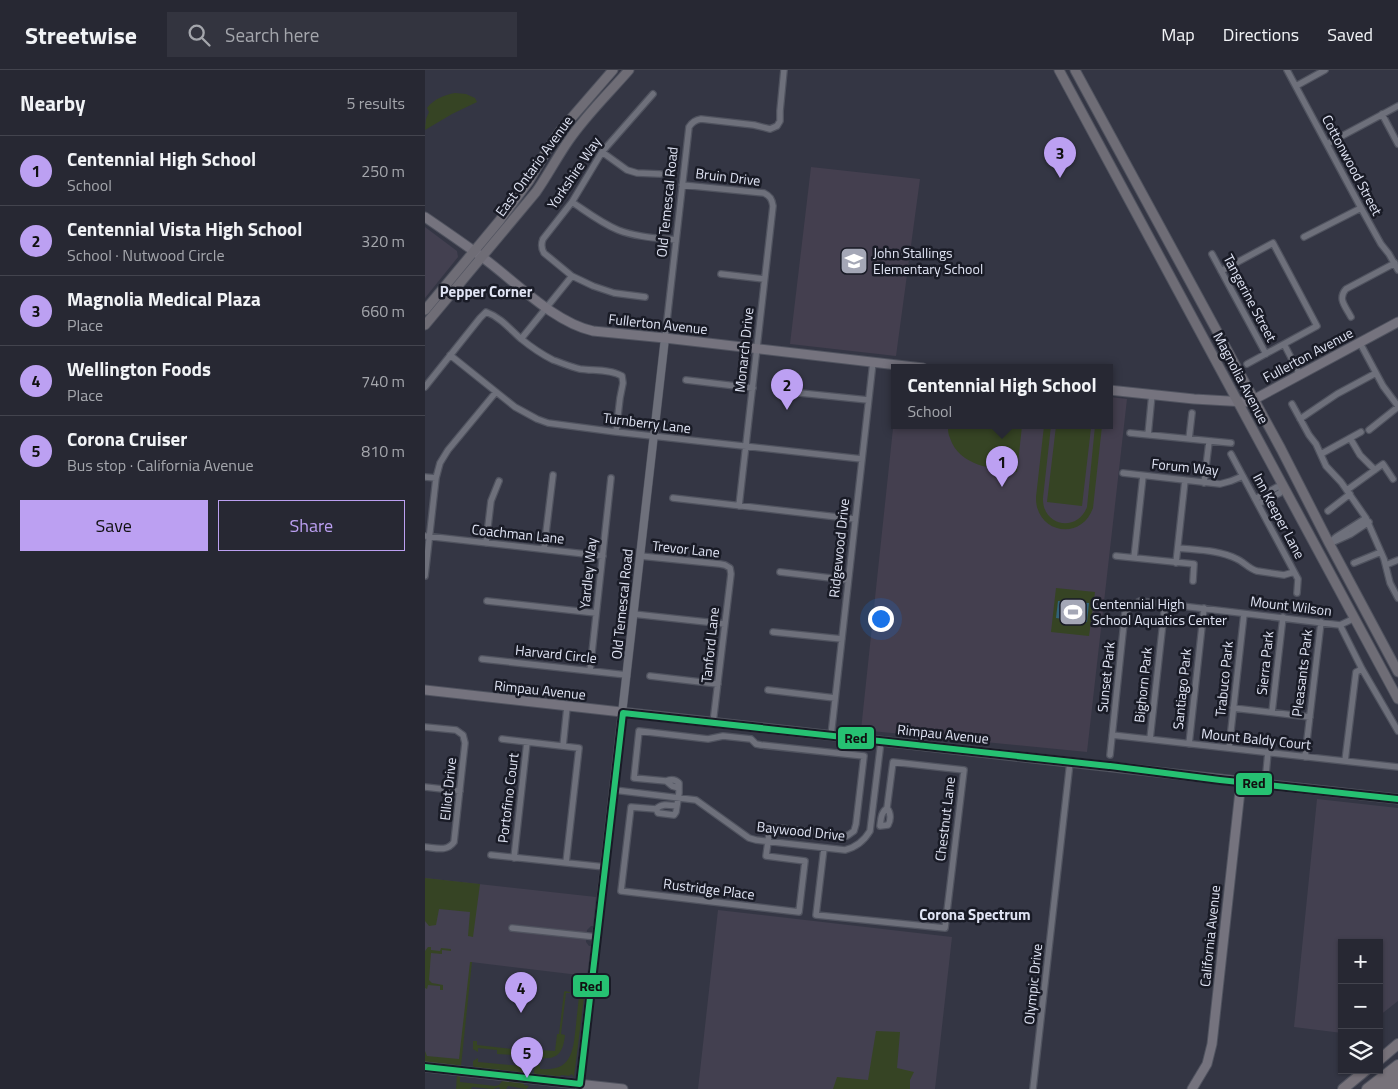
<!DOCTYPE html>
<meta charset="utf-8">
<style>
body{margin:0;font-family:"Titillium Web",sans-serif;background:#33343f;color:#f1f3f6}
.controls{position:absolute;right:15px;bottom:15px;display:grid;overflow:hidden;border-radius:0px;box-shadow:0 1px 4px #0004}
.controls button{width:45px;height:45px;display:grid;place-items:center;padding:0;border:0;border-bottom:1px solid #43444e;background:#272833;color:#f1f3f6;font:25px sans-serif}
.you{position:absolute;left:455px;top:548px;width:18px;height:18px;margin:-12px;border:4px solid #fff;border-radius:50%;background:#1a73e8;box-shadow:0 0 0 8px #1a73e833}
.badge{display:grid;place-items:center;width:32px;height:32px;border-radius:50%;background:#bca0f2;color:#111;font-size:16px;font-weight:700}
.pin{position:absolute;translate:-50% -41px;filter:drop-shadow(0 1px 2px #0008)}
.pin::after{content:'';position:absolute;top:26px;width:18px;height:15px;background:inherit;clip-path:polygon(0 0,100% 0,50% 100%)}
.popup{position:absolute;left:466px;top:294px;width:222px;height:65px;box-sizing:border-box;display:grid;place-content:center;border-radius:0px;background:#272833;filter:drop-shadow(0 1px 4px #0005);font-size:16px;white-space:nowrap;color:#a4a6ac}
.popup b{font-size:19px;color:#f1f3f6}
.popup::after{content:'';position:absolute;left:50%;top:100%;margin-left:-10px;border:10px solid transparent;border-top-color:#272833}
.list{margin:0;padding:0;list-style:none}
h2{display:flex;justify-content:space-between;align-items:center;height:65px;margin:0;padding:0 20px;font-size:21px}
h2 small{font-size:16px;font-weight:400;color:#a4a6ac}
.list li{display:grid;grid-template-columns:32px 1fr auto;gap:15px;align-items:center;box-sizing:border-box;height:70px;padding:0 20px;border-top:1px solid #43444e}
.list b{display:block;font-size:19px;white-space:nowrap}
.list p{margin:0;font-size:16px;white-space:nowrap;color:#a4a6ac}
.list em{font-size:16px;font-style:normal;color:#a4a6ac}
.actions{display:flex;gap:10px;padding:15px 20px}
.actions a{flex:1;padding:11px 0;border:1px solid #bca0f2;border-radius:0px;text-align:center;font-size:18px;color:#bca0f2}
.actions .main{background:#bca0f2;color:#111}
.icon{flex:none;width:28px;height:28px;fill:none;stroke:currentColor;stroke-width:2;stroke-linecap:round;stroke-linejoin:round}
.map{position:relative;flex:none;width:973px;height:1019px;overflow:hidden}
header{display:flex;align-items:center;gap:30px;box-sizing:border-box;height:70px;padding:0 25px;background:#272833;border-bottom:1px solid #43444e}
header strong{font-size:24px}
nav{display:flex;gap:28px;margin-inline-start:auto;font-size:18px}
.search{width:350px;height:45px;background:#33343f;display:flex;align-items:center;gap:12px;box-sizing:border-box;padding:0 18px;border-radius:0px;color:#a4a6ac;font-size:19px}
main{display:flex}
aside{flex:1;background:#272833}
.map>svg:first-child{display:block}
.commercial{fill:#434050}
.education{fill:#443f4f}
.green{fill:#364424}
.water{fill:#32627a}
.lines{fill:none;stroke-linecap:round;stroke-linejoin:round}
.minor-casing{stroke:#50535f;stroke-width:8}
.tertiary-casing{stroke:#50535f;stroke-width:9}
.secondary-casing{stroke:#50535f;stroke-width:11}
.primary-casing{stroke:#50535f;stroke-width:11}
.motorway-casing{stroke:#50535f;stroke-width:12}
.minor{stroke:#6e707b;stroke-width:5.5}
.tertiary{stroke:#6e707b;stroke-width:8}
.secondary{stroke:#75737e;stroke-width:9}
.primary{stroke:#6f6d76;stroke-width:9}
.motorway{stroke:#77727a;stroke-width:10}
.bus-1-casing{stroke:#191b26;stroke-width:10}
.bus-1{stroke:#26c172;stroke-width:6}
.labels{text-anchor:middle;stroke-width:5;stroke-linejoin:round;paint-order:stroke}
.street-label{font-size:14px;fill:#e0e4f4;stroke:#191b26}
.poi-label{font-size:14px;fill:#e0e4f4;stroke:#191b26;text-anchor:start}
.neighbourhood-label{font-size:15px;font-weight:bold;fill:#e0e4f4;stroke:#191b26}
.line-badge{stroke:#191b26;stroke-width:2}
.pale-badge-label{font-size:14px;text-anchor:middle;font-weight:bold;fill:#111}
</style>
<header>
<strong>Streetwise</strong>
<div class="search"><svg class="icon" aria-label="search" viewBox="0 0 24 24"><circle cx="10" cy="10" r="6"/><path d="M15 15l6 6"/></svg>Search here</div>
<nav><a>Map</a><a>Directions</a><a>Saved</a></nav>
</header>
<main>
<aside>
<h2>Nearby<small>5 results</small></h2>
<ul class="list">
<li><span class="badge">1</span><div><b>Centennial High School</b><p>School</p></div><em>250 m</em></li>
<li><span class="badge">2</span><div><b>Centennial Vista High School</b><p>School · Nutwood Circle</p></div><em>320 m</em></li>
<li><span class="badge">3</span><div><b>Magnolia Medical Plaza</b><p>Place</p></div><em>660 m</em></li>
<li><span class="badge">4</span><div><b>Wellington Foods</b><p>Place</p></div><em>740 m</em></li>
<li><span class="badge">5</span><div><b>Corona Cruiser</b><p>Bus stop · California Avenue</p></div><em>810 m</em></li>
</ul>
<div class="actions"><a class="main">Save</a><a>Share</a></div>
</aside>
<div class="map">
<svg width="973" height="1019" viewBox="0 0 973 1019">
<rect width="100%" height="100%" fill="#343644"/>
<!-- commercial -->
<path class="commercial" d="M0 157 32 181 33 187 0 228Z
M892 729 973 738V931L954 946V873H917V963L869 957Z
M0 808 171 827 168 856H166L162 860 161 872 164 876H166L162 906 46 892 34 996 0 992Z
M293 840 527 867 510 1019H273Z"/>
<!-- education -->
<path class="education" d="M386 97 495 109 471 286 365 274Z
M685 327 702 329 662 682 436 660 469 349 470 356H684Z"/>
<!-- green -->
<path class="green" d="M30 23 41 24 50 28 52 32 27 44 0 60 1 49 4 42 2 38C9 29 19 25 30 23Z
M523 356H597L592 402C568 399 534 396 525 368 523 364 523 360 523 356Z
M619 356H626L618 428C617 456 652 463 662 437L670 356H677L668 438C656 472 610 463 611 427Z
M631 356 666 358 657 436 622 432Z
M631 518 670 522 664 566 626 562Z
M0 808 55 814 48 867 43 866 45 842 14 839 11 855 4 856 0 851Z
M3 877H6V880L15 881 16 878 26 879V881L17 880V884L6 883 4 910 7 913 18 915V920H15V916L3 915 2 919 0 918V881Z
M45 892H47L36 996 0 992V981L2 986 34 989Z
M155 916H158L160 919 149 1007 147 1004 144 1006 136 1005 135 1007 109 1005V1000L111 996 115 995V999C148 1002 148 980 151 955 152 942 154 929 155 916Z
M140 921 145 922V923H141L136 964 140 965C138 984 132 990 113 988L112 984 89 981 87 985 72 984V980L53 978V982L48 979V971H52V975L112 982 113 980 130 981 132 964H134L139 922Z
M451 961 475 962 472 998 489 1002 485 1010V1019H408L412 1007 443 1010Z
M53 988V992L97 996 98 993 102 996V1002L101 1003 50 998 48 996V991Z
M32 1005H35V1012L70 1016 74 1015 78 1010 99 1012V1015L104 1016 101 1019 83 1016 81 1019H75L74 1017 68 1019 47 1017 46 1019H31Z"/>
<!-- water -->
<path class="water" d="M633 531 664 533 662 552 631 548Z"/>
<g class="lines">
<defs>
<path id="minor" d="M862 0 936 138 956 174 964 184 973 200
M871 16 900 0
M957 44 973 74
M902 74 973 36
M177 82 202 100 212 103 235 104
M257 115 339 123C345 126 347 129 348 136L314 436
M147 132C162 142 176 153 193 160 211 167 232 168 251 170
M879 167 936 138
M787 184 841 284
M796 201 848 173 892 256 822 294
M296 204 339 209
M220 227 189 223 168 216 147 206 119 183C116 178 116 174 118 169L147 132 177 82 228 24
M926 247C921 237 912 229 921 219L970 193
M240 268 264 57C267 52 270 50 276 49L329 55 345 59 352 56 355 51V41L359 0
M96 269 147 206
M935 273 958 316 973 336
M859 274 875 305
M25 285 90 337 112 349 123 353 191 362 437 389
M261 310 328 318
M0 317 55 248 61 242C75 247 85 259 95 268 106 277 116 284 128 290 137 293 146 297 155 299 168 301 185 299 197 306L198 313 195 328 191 362
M375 323 443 330
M867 334 884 365 891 374 901 396 916 412 941 448 959 489 965 513 973 528
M875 349 912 324 951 303
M944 360 973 337
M705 363 806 373
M723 365 727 324
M925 368 935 385 950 400
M764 369 767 343
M806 384 873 509 872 523
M896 384 936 362
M698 403 795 414 806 411 818 406
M0 407 11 408
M779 413 784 372
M922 420 958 394 968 409
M248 428 430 449
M830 429 852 417H859
M833 434 855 423 859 417
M903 441 925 424
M0 466 178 486
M61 473 66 431 74 411
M904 473 911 467 941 448
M906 473 926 464 944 452
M753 478C772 480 794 480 812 489 819 492 824 499 832 501L859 505 869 502
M119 479 128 405
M215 486 295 494 300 495 305 498 306 504 288 653
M691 486 769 494 768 511
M709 488 718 406
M751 493 760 410
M929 493 956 482
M961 495 973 490
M355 502 423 510
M0 506 11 408 15 393 23 380 71 322
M62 531 171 543
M208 544 300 554
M915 555 937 599 973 661
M348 562 417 569
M57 589 202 605
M165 601 186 408
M225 606 293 614
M343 620 410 628
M808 638 885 647
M847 642 858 547
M0 657 31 660 38 665 40 673 29 772C22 782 11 778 0 777
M687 665 973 697
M406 666 448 292
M77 669 154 678 141 793
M725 669 740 534
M764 674 779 538
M138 676 142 637
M804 678 819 544
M685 685 700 543 706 536 715 531 915 555 930 548
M880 687 896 552
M920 691 931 602 937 599
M840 714 843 682
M0 717 35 721
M189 720 271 730 324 768 331 770 420 780C432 777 439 771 445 761L456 671
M252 736C244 735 237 733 231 739L233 743 249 745 251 742 254 723C254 720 254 716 254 713 250 709 246 709 241 711L247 716 254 718
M231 739 206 737 196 821 374 842 380 791 341 786 345 757 422 766 429 761 431 754 439 686 336 675 331 674 326 669 298 666 283 669 214 661 209 708 241 711
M399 778 391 845 520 858 539 700 468 692 462 738C466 743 466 750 463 755L455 756C456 749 456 742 462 738
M66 785 180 797
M89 788 102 672
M87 858 172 867
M608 1019 645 692"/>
<path id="tertiary" d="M154 1019 240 268"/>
<path id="secondary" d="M0 147C19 160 38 173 57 187 90 211 128 252 168 261L240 268 498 298
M684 320 769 329 821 332 828 330 973 252
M0 620 973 729
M0 997 198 1019
M767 1019 782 994 787 974 816 712"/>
<path id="primary" d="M634 0 973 629
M650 0 856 379 904 473 973 602
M0 240 75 150 104 111 122 80 136 60 188 0
M0 255 111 122C123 105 132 87 144 70 161 45 184 23 204 0"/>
<path id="motorway" d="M954 990 973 974
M918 1019 941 1000
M942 1019 973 995
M955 1019 973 1006
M968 1019 973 1016"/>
</defs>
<!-- minor casing -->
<use href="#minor" class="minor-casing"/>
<!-- tertiary casing -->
<use href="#tertiary" class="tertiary-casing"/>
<!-- secondary casing -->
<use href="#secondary" class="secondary-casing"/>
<!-- primary casing -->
<use href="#primary" class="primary-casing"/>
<!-- motorway casing -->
<use href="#motorway" class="motorway-casing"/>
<!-- minor -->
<use href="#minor" class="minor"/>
<!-- tertiary -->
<use href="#tertiary" class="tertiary"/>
<!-- secondary -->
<use href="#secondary" class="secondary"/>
<!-- primary -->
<use href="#primary" class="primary"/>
<!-- motorway -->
<use href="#motorway" class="motorway"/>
<defs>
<path id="bus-1" d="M685 696 795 710 973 729
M0 997 155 1014 198 643 684 696"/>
</defs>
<!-- bus-1 casing -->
<use href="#bus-1" class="bus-1-casing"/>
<!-- bus-1 -->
<use href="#bus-1" class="bus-1"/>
</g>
<!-- icons -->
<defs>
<symbol id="school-square" viewBox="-11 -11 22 22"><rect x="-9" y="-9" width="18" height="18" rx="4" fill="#a4a7b6" stroke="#191b26"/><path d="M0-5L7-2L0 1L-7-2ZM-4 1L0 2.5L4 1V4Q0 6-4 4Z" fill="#fff"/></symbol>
<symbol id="stadium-square" viewBox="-11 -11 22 22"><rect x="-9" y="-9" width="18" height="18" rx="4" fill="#a4a7b6" stroke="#191b26"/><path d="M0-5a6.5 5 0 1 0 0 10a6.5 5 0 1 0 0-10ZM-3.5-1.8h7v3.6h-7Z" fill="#fff"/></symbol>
</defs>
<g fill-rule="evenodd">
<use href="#school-square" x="413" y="175" width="32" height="32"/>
<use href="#stadium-square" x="632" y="526" width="32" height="32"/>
</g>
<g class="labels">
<!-- street labels -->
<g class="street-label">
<text transform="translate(927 95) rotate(62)" y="5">Cottonwood Street</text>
<text transform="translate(109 96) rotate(-54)" y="5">East Ontario Avenue</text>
<text transform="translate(149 103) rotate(-56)" y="5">Yorkshire Way</text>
<text transform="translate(303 107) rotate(7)" y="5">Bruin Drive</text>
<text transform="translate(242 132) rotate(-84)" y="5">Old Temescal Road</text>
<text transform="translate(825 228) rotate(62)" y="5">Tangerine Street</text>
<text transform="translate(233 254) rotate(6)" y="5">Fullerton Avenue</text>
<text transform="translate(319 280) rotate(-84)" y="5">Monarch Drive</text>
<text transform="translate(883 285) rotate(-28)" y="5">Fullerton Avenue</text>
<text transform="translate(816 308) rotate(62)" y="5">Magnolia Avenue</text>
<text transform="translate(222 353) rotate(7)" y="5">Turnberry Lane</text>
<text transform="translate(760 397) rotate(6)" y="5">Forum Way</text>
<text transform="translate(854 446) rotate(62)" y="5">Inn Keeper Lane</text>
<text transform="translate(93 464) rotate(6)" y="5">Coachman Lane</text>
<text transform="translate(414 478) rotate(-84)" y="5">Ridgewood Drive</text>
<text transform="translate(261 479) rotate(6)" y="5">Trevor Lane</text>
<text transform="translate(163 503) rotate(-84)" y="5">Yardley Way</text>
<text transform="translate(197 534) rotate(-84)" y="5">Old Temescal Road</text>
<text transform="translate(866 536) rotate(7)" y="5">Mount Wilson</text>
<text transform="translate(285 575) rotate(-84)" y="5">Tanford Lane</text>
<text transform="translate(131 584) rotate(6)" y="5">Harvard Circle</text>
<text transform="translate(840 593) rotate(-84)" y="5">Sierra Park</text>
<text transform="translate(877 603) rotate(-83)" y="5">Pleasants Park</text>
<text transform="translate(681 607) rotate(-84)" y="5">Sunset Park</text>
<text transform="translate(799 609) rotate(-84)" y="5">Trabuco Park</text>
<text transform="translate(718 615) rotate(-84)" y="5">Bighorn Park</text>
<text transform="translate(757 619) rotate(-84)" y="5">Santiago Park</text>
<text transform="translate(115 620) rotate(6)" y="5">Rimpau Avenue</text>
<text transform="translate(518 664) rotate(6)" y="5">Rimpau Avenue</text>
<text transform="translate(831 669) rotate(6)" y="5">Mount Baldy Court</text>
<text transform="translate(23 719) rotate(-84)" y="5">Elliot Drive</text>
<text transform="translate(83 728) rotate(-83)" y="5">Portofino Court</text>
<text transform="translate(520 749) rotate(-83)" y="5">Chestnut Lane</text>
<text transform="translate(376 761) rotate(6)" y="5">Baywood Drive</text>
<text transform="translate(284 819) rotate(7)" y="5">Rustridge Place</text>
<text transform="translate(785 866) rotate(-84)" y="5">California Avenue</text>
<text transform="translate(608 914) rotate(-84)" y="5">Olympic Drive</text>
</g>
<!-- poi labels -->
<g class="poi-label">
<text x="448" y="188">John Stallings<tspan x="448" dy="16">Elementary School</tspan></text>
<text x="667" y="539">Centennial High<tspan x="667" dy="16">School Aquatics Center</tspan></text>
</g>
<!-- neighbourhood labels -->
<g class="neighbourhood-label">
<text x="61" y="227">Pepper Corner</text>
<text x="550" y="850">Corona Spectrum</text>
</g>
</g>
<g class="line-badge">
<rect x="412" y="656" width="38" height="24" rx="5" fill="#26c172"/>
<rect x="810" y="702" width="38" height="24" rx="5" fill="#26c172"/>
<rect x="147" y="904" width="38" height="24" rx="5" fill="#26c172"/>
</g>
<g class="pale-badge-label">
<text x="431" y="673">Red</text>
<text x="829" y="718">Red</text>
<text x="166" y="921">Red</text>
</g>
</svg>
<div class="controls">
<button>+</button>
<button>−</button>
<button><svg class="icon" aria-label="layers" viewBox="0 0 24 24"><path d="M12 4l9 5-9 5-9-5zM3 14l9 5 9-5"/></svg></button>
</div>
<div class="you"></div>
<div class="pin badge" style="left:577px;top:417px">1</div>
<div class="popup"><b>Centennial High School</b>School</div>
<div class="pin badge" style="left:362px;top:340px">2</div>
<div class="pin badge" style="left:635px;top:108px">3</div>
<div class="pin badge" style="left:96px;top:943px">4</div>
<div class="pin badge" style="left:102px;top:1008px">5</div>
</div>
</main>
